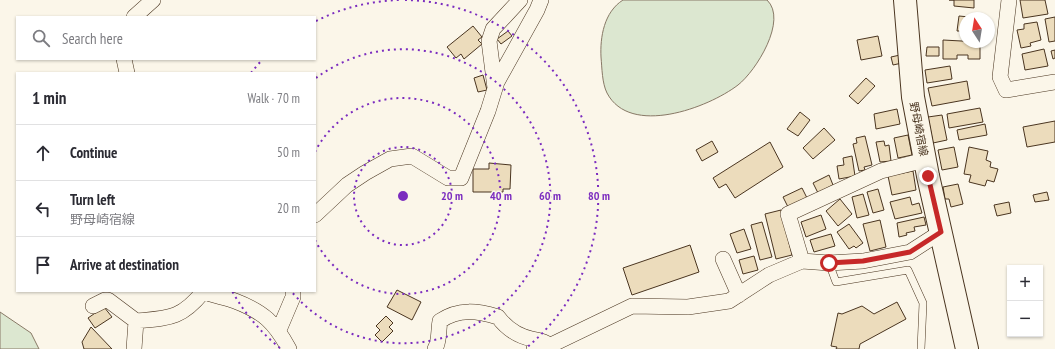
<!DOCTYPE html>
<meta charset="utf-8">
<style>
body{margin:0;font-family:"PT Sans Narrow","Noto Sans JP",sans-serif;background:#f7f7f7;color:#2b2b33}
.controls{position:absolute;right:12px;bottom:12px;display:grid;overflow:hidden;border-radius:0px;box-shadow:0 1px 3px #0004}
.controls button{width:36px;height:36px;display:grid;place-items:center;padding:0;border:0;border-bottom:1px solid #e1e1e2;background:#fff;color:#2b2b33;font:20px sans-serif}
.compass{position:absolute;left:959px;top:12px;width:36px;height:36px;border-radius:50%;background:#fff;box-shadow:0 1px 3px #0004;rotate:348deg}
.stop{position:absolute;width:12px;height:12px;margin:-9px;border:3px solid #c62828;border-radius:50%;background:#fff}
.stop.end{background:#c62828;border-color:#fff;box-shadow:0 1px 4px #0008}
.list{margin:0;padding:0;list-style:none}
h2{display:flex;justify-content:space-between;align-items:center;height:52px;margin:0;padding:0 16px;font-size:17px}
h2 small{font-size:13px;font-weight:400;color:#7c7c81}
.list li{display:grid;grid-template-columns:26px 1fr auto;gap:12px;align-items:center;box-sizing:border-box;height:56px;padding:0 16px;border-top:1px solid #e1e1e2}
.list b{display:block;font-size:15px;white-space:nowrap}
.list p{margin:0;font-size:13px;white-space:nowrap;color:#7c7c81}
.list em{font-size:13px;font-style:normal;color:#7c7c81}
.icon{flex:none;width:22px;height:22px;fill:none;stroke:currentColor;stroke-width:2;stroke-linecap:round;stroke-linejoin:round}
.map{position:relative;flex:none;width:1055px;height:349px;overflow:hidden}
.search{position:absolute;background:#fff;box-shadow:0 1px 3px #0004;left:16px;top:16px;width:300px;height:44px;display:flex;align-items:center;gap:10px;box-sizing:border-box;padding:0 14px;border-radius:0px;color:#7c7c81;font-size:15px}
.panel{position:absolute;background:#fff;box-shadow:0 1px 3px #0004;left:16px;top:72px;width:300px;height:220px;border-radius:0px}
.map>svg:first-child{display:block}
.green{fill:#dce7d0;stroke:#887966}
.building{fill:#ecdcbc;stroke:#4a3520}
.lines{fill:none;stroke-linecap:round;stroke-linejoin:round}
.lane-casing{stroke:#4a3520;stroke-width:8}
.street-casing{stroke:#4a3520;stroke-width:16}
.primary-casing{stroke:#4a3520;stroke-width:24}
.lane{stroke:#fbf6e9;stroke-width:7}
.street{stroke:#fbf6e9;stroke-width:15}
.primary{stroke:#fbf6e9;stroke-width:22}
.route{stroke:#c62828;stroke-width:5}
.ring{fill:none;stroke:#7b2cbf;stroke-width:2;stroke-dasharray:2 4}
.labels{text-anchor:middle;stroke-width:3;stroke-linejoin:round;paint-order:stroke}
.street-label{font-size:11px;fill:#4a3520;stroke:#fbf6e9}
.centre{fill:#7b2cbf;stroke:#fbf6e9;stroke-width:2}
.ring-label{font-size:12px;text-anchor:middle;font-weight:bold;fill:#7b2cbf;stroke:#fbf6e9;stroke-width:3;stroke-linejoin:round;paint-order:stroke}
</style>
<div class="map">
<svg width="1055" height="349" viewBox="0 0 1055 349">
<rect width="100%" height="100%" fill="#fbf6e9"/>
<!-- green -->
<path class="green" d="M623 0H767C788 20 756 71 738 85 708 108 630 137 607 93 602 83 602 68 601 57 600 37 604 12 623 0Z
M0 312 31 333 39 349H0Z"/>
<!-- building -->
<path class="building" d="M949 0H974V8L954 6V0Z
M1020 0H1045L1048 14 1023 18Z
M959 16 980 18H965V31H957Z
M1055 17V41L1049 42 1045 19Z
M1037 22 1041 40 1030 43 1031 46 1021 48 1017 30 1024 29V24Z
M473 26 482 37 478 40 482 44 464 59 461 54 456 58 447 47Z
M508 31 512 36 501 44 497 39Z
M878 36 882 56 861 60 857 40Z
M943 40 980 42V59H968V55H957V59H943Z
M927 47H939V56H926Z
M1044 49 1048 66 1025 70 1022 54Z
M1055 50V58L1053 59 1051 51Z
M900 55 902 63 893 65 891 57Z
M950 66 952 79 927 83 925 70Z
M483 75 487 90 478 92 474 78Z
M866 78 875 86 858 104 849 96Z
M967 81 970 99 932 106 928 88Z
M980 108 983 122 949 128 947 114Z
M897 109 900 124 876 129 874 114Z
M800 112 810 120 798 136 787 129Z
M942 115 947 140 933 143 928 117Z
M1055 121V142L1027 147 1023 127Z
M985 124 987 135 959 140 957 130Z
M824 128 835 140 813 159 803 148Z
M908 135 912 155 898 158 894 138Z
M865 136 872 165 864 167 865 170 859 171 853 144 857 143 856 138Z
M712 141 718 152 702 161 696 150Z
M884 141 885 146 889 145 891 161 880 162 876 142Z
M770 142 783 167 735 198 726 184 719 188 713 178Z
M954 147 958 167 942 170 938 150Z
M969 147 988 151 986 160 991 162 990 167 998 169 994 182 987 180 985 186 969 182 971 175 964 174Z
M852 156 855 176 839 179 837 166 844 165 843 158Z
M489 163 511 165 510 189H503V192H473V169H489Z
M913 171 916 190 892 195 888 176Z
M829 175 833 185 818 193 813 183Z
M958 184 963 204 951 207 949 199H945L943 187Z
M802 188 807 198 788 207 783 197Z
M878 189 884 210 873 213 867 192Z
M1047 192 1049 200 1035 202 1033 195Z
M863 194 869 215 857 218 852 197Z
M910 197 912 205 919 203 922 213 895 219 890 202Z
M840 199 852 214 838 226 826 211Z
M1009 202 1011 213 997 216 994 205Z
M781 210 792 255 776 259 765 214Z
M821 215 826 229 806 237 801 222Z
M924 217 926 225 914 227 915 231 906 233 907 235 899 237 897 223Z
M880 220 886 247 870 251 863 224Z
M762 222 772 257 760 260 751 225Z
M849 224 863 243 856 248 854 246 849 249 837 232Z
M744 229 751 249 737 253 730 234Z
M831 234 835 246 814 252 810 240Z
M690 245 699 272 632 295 623 268Z
M754 256 758 270 743 274 739 260Z
M397 290 421 302 412 320 387 307Z
M897 302 906 319 860 344 859 349H836L837 347 831 346 838 313 842 314 862 306 874 314Z
M104 307 112 317 95 328 88 318Z
M386 316 393 323 389 327 393 331 382 342 375 335 380 330 376 326Z
M91 327 112 349H84L82 342Z"/>
<g class="lines">
<defs>
<path id="lane" d="M829 263 836 282 908 270 923 303 921 349"/>
<path id="street" d="M1009 0 1000 77 1006 90 1055 82
M134 17 153 0
M124 59 127 73
M495 88 489 41 493 29 520 0
M315 215 347 185 365 173 390 159 412 156 448 178H461L488 111 497 82 537 10 541 0
M723 259 739 295
M802 261 788 214 881 171 925 160
M203 291C213 296 225 297 235 301 264 312 275 323 289 349
M93 306 105 300H108L136 321
M279 330 293 297V291
M134 349 136 321C169 318 181 319 203 292
M435 349C440 340 438 331 440 321 459 308 478 311 498 317 507 329 517 336 532 339 540 341 542 340 549 345
M534 349 549 346 632 306 688 307 729 301 769 275 802 261 829 263 863 261 910 252 941 232"/>
<path id="primary" d="M905 0 913 97 928 176 967 349"/>
</defs>
<!-- lane casing -->
<use href="#lane" class="lane-casing"/>
<!-- street casing -->
<use href="#street" class="street-casing"/>
<!-- primary casing -->
<use href="#primary" class="primary-casing"/>
<!-- lane -->
<use href="#lane" class="lane"/>
<!-- street -->
<use href="#street" class="street"/>
<!-- primary -->
<use href="#primary" class="primary"/>
</g>
<g class="lines">
<!-- route -->
<path class="route" d="M829 263 863 261 910 252 941 232 928 176"/>
</g>
<!-- distance rings -->
<g class="ring">
<circle cx="403" cy="196" r="49"/>
<path d="M315 152A98 98 0 1 1 315 240"/>
<path d="M316 78A147 147 0 1 1 291 291"/>
<path d="M280 348A196 196 0 0 1 232 291M251 73A196 196 0 0 1 262 60M316 21A196 196 0 0 1 401 0M405 0A196 196 0 0 1 526 348"/>
</g>
<g class="labels">
<!-- street labels -->
<g class="street-label">
<text transform="translate(919 129) rotate(79)" y="4">野母崎宿線</text>
</g>
</g>
<circle cx="403" cy="196" r="6" class="centre"/>
<g class="ring-label">
<text x="452" y="200">20 m</text>
<text x="501" y="200">40 m</text>
<text x="550" y="200">60 m</text>
<text x="599" y="200">80 m</text>
</g>
</svg>
<div class="controls">
<button>+</button>
<button>−</button>
</div>
<svg class="compass" viewBox="-18 -18 36 36"><path d="M0-13l5 13h-10z" fill="#e53935"/><path d="M0 13l5-13h-10z" fill="#7c7c81"/></svg>
<div class="stop" style="left:829px;top:263px"></div>
<div class="stop end" style="left:928px;top:176px"></div>
<div class="search"><svg class="icon" aria-label="search" viewBox="0 0 24 24"><circle cx="10" cy="10" r="6"/><path d="M15 15l6 6"/></svg>Search here</div>
<section class="panel">
<h2>1 min<small>Walk · 70 m</small></h2>
<ul class="list">
<li><svg class="icon" aria-label="ahead" viewBox="0 0 24 24"><path d="M12 20V5M6 11l6-6 6 6"/></svg><div><b>Continue</b></div><em>50 m</em></li>
<li><svg class="icon" aria-label="left" viewBox="0 0 24 24"><path d="M17 20v-9H6M10 6l-5 5 5 5"/></svg><div><b>Turn left</b><p>野母崎宿線</p></div><em>20 m</em></li>
<li><svg class="icon" aria-label="arrive" viewBox="0 0 24 24"><path d="M6 21V4h12l-3 4 3 4H6"/></svg><div><b>Arrive at destination</b></div></li>
</ul>
</section>
</div>
